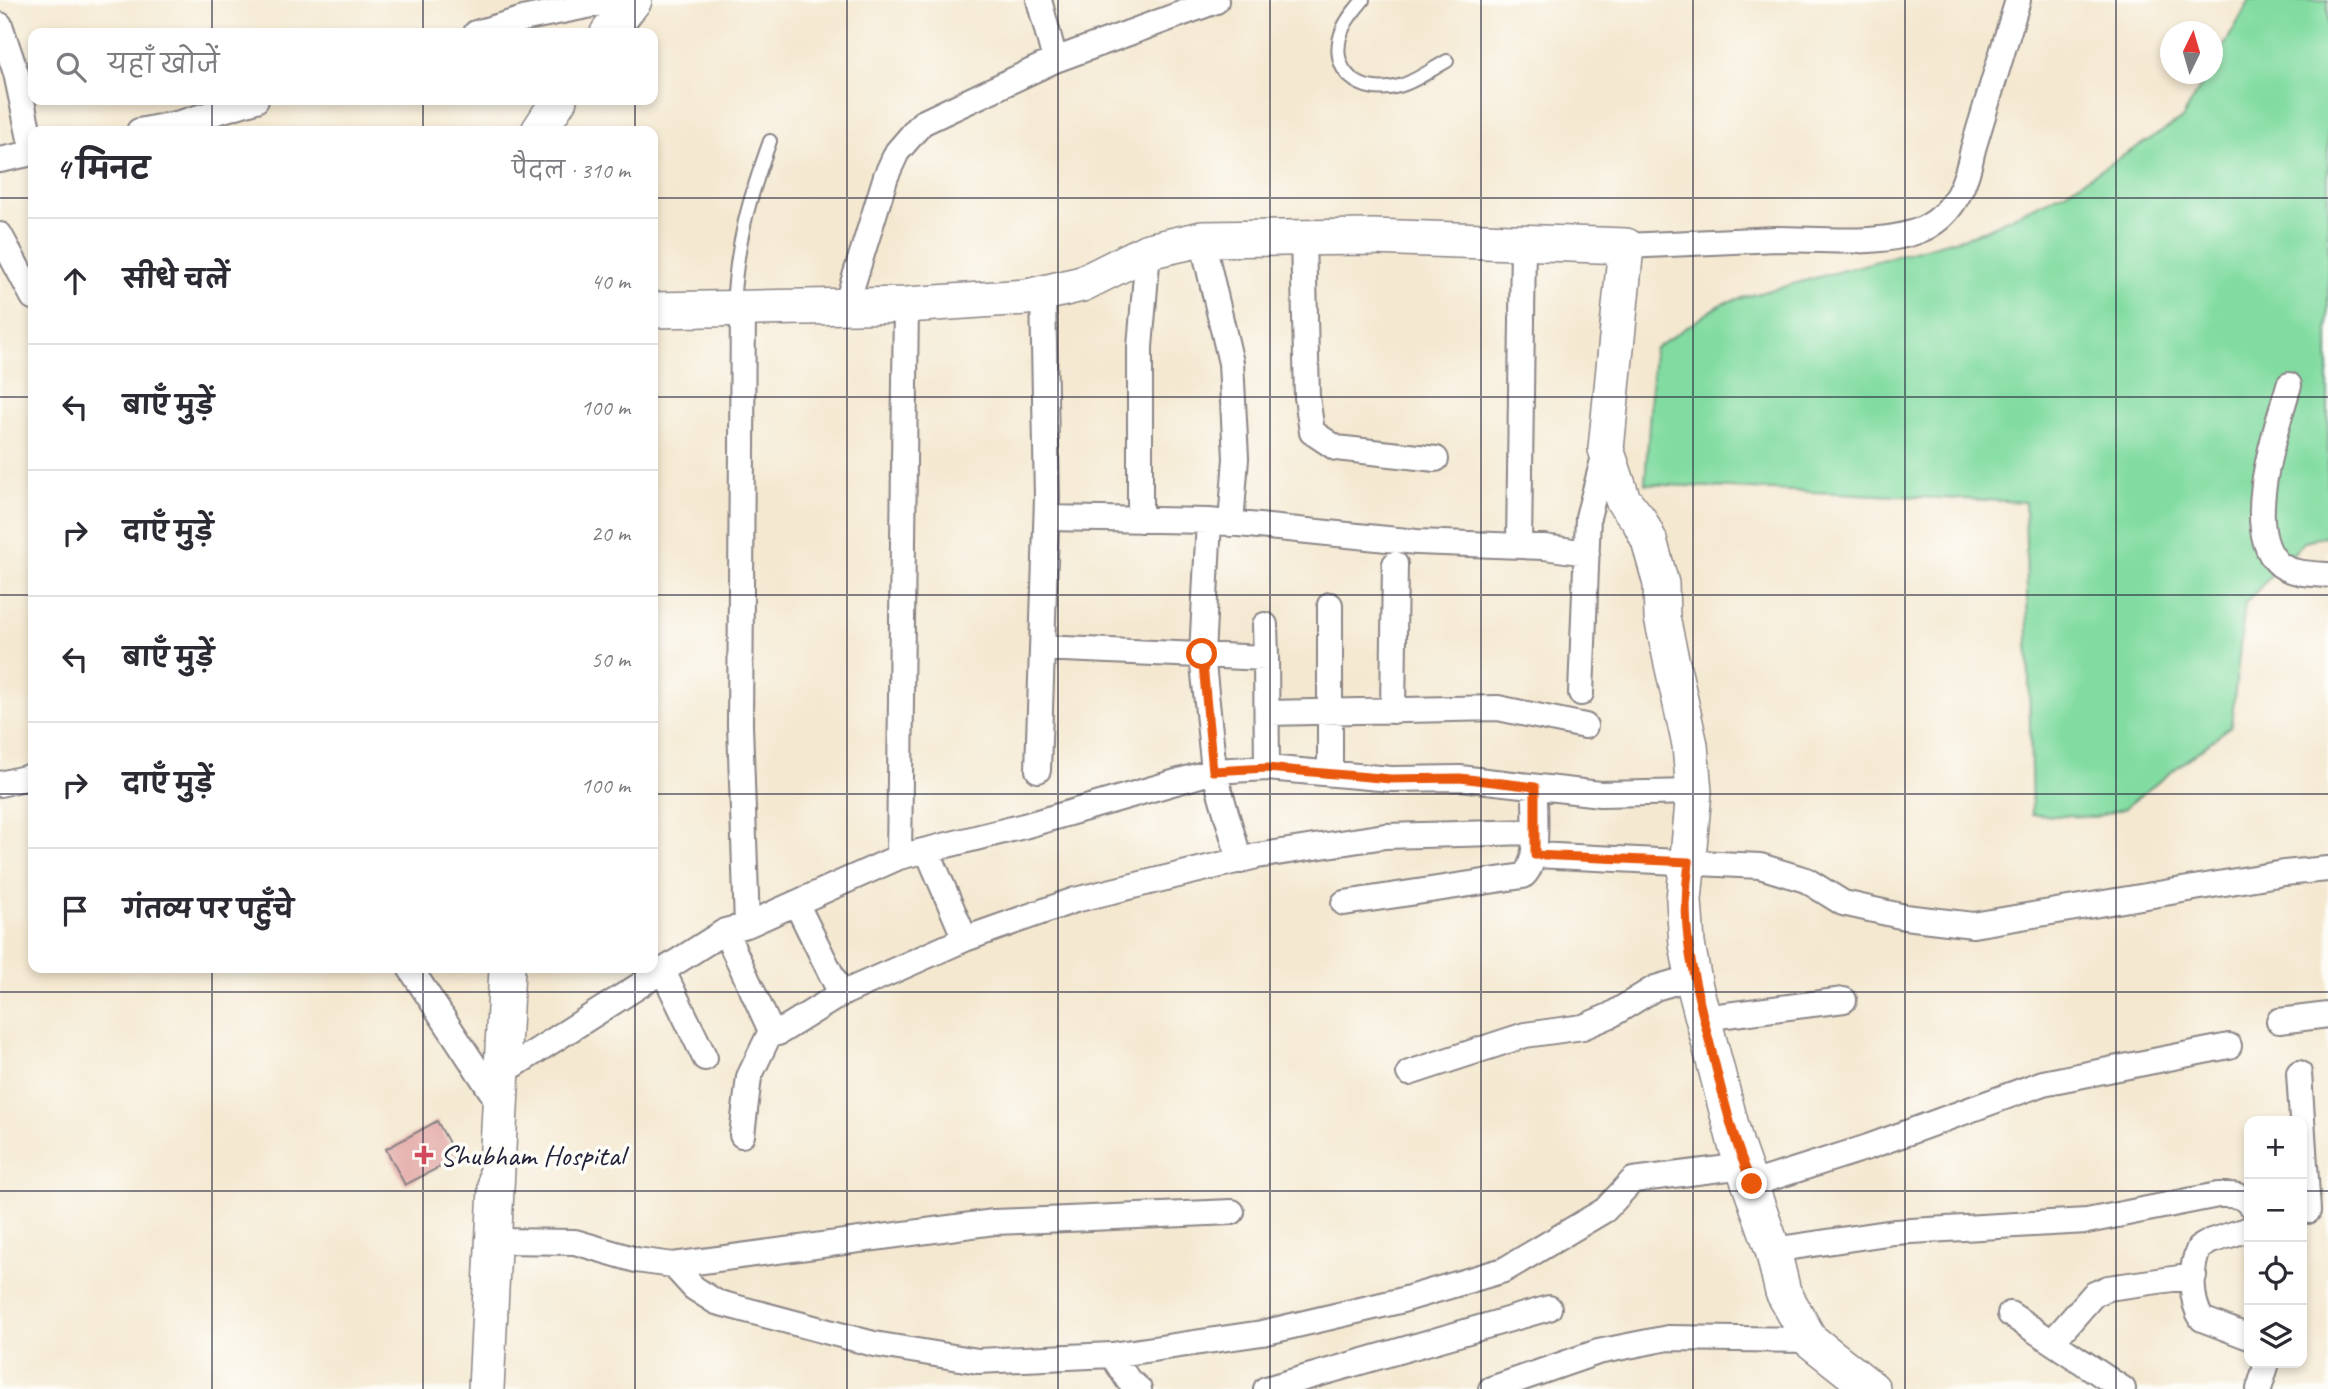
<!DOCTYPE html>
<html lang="hi">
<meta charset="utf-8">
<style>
body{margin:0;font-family:Caveat,"Playpen Sans Deva",sans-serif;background:#f2f2f3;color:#2b2b33}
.controls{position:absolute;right:21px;bottom:21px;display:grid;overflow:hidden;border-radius:14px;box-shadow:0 4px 10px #0003}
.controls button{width:63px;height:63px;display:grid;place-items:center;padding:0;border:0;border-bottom:2px solid #e1e1e2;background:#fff;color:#2b2b33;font:35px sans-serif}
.compass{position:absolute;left:2160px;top:21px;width:63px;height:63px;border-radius:50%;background:#fff;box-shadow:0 4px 10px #0003;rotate:5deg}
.stop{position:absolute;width:21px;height:21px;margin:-16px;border:5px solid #ea580c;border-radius:50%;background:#fff}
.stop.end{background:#ea580c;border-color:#fff;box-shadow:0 2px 7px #0008}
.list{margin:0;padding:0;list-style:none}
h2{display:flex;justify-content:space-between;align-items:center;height:91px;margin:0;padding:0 28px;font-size:30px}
h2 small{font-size:23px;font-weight:400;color:#7c7c81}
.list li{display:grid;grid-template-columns:46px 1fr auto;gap:21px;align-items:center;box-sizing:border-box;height:126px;padding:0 28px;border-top:2px solid #e1e1e2}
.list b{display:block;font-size:26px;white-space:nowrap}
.list em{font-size:23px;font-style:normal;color:#7c7c81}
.icon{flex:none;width:38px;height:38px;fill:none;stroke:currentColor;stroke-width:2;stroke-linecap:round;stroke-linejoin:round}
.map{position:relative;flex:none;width:2328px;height:1389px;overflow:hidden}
.search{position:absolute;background:#fff;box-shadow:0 4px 10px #0003;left:28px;top:28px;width:630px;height:77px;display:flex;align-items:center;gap:18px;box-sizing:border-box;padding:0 24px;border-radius:14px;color:#7c7c81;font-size:26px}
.panel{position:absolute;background:#fff;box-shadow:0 4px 10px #0003;left:28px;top:126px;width:630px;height:847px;border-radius:14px}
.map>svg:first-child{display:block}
.green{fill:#82dca1;stroke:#527f6e;stroke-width:2}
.building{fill:#e3aaa8}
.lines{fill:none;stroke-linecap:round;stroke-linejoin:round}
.lane-casing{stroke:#8b8586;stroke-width:16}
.street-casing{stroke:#8b8586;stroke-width:28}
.secondary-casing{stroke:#8b8586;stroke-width:38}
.lane{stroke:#fff;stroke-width:12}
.street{stroke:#fff;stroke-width:24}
.secondary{stroke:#fff;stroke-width:35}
.route{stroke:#ea580c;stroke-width:9}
.grid{fill:none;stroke:#22223b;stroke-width:2;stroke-opacity:0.55}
.poi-dot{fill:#d1495b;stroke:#fdfcf7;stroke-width:2.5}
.labels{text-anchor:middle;stroke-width:7;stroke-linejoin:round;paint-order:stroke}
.poi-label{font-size:30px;fill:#22223b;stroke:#fdfcf7;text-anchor:start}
</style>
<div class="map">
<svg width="2328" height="1389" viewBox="0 0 2328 1389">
<rect width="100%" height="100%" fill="#fdfcf7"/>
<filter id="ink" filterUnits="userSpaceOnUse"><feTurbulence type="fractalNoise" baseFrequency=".0143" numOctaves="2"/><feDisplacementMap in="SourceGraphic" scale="14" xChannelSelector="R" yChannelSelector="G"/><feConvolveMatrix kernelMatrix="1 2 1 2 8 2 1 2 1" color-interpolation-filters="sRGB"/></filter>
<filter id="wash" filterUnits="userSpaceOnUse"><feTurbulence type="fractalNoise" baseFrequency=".00686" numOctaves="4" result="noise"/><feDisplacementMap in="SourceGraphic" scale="28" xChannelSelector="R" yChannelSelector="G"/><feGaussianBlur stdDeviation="1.57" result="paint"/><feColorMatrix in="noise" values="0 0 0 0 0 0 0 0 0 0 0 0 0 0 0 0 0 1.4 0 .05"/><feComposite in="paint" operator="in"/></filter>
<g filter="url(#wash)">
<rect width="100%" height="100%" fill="#f4e8d0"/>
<!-- green -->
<path class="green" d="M2250 0H2328V535L2305 541 2245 603 2231 726 2123 809 2095 817 2032 815 2025 502 1645 484 1654 349 1723 303 1973 235 2063 193 2182 119 2208 74H2212L2213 66Z"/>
<g id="blocks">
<!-- building -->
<path class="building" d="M437 1121 457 1158 405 1185 386 1149Z"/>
</g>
</g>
<g filter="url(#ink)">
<use href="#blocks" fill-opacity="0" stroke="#8b8586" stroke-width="2"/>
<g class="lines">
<defs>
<path id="lane" d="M1363 0C1355 10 1346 19 1342 31 1327 71 1361 97 1399 86 1415 82 1432 69 1447 61
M733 306C737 241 748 202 770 141"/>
<path id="street" d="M1039 0 1055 60
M0 25 16 73 33 153
M476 33 527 18 617 0
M139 131 180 123 256 100
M0 160 33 153
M0 235 33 297
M1303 238 1307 397 1312 432 1336 448 1436 459
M1202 239 1231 363 1236 458 1231 524
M1626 246C1676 244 1726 241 1776 239 1821 239 1884 247 1925 228 1956 212 1967 180 1973 149L2018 0
M906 305 899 857 1024 826 1214 771 1267 768 1391 779 1460 778 1600 794 1694 792
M846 306 886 176 897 152 922 123 1055 60 1216 1
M743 308 740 725 747 925
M2289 385C2277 426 2242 526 2277 562 2288 574 2312 574 2328 575
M1047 518 1209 521 1417 542 1544 547 1587 553
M1140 520V347L1148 251
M1209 521 1202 654 1214 771 1240 861
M1519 546 1523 243
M1042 648 1266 658 1265 625
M1266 658 1267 768
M1581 693 1588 517 1606 449
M1393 711 1395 564
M1267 713 1498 708 1585 726
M1038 770 1047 498 1043 294
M1330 773V605
M0 784 33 776
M927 850 965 939
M1535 855 1760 866 1806 880 1843 903 1905 917 1973 925 2284 873 2328 869
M796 903 841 994
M1344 903 1523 876C1541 861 1534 811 1535 787
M725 931 771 1031
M410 968 501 1106
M663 971 705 1058
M1703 1018 1844 1000
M2279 1021 2328 1015
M502 1073 725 931 747 925 899 857
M1409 1073 1525 1035 1583 1027 1611 1015 1655 988 1693 977
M2299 1073 2308 1211
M742 1135 749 1077 771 1031 778 1033 841 994 965 939 1075 900 1257 856 1385 836 1533 832
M1752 1184 1868 1147 2043 1083 2229 1046
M2249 1229 2211 1241 2199 1248C2190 1268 2190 1301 2202 1319L2249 1337
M494 1241 575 1242 636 1260 673 1265 994 1222 1232 1212
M1773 1250 1894 1232 2087 1221 2218 1195C2231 1195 2241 1193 2249 1204
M673 1265 694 1288 716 1302 874 1344 978 1361 1112 1355 1262 1333 1399 1301 1504 1270 1605 1210 1633 1180 1744 1166
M2010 1314 2123 1389
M2053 1341 2094 1294 2108 1288 2194 1276
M1112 1355 1128 1380 1139 1389
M1266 1389 1549 1308
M1491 1389 1598 1352 1668 1338 1810 1340
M2259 1389 2267 1363"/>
<path id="secondary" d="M608 33 634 0
M539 131 559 100
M653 310 906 305 1027 297 1082 284 1148 251 1202 239 1372 237 1626 246 1606 449 1623 500 1639 520 1649 540 1661 584 1662 618 1690 745 1694 792 1684 900 1687 944 1695 987 1736 1145 1773 1250 1783 1292 1810 1340 1872 1389
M486 1389 507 968"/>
</defs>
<!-- lane casing -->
<use href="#lane" class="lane-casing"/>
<!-- street casing -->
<use href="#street" class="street-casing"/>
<!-- secondary casing -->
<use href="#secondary" class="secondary-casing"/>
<!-- lane -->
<use href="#lane" class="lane"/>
<!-- street -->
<use href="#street" class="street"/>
<!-- secondary -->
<use href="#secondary" class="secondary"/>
</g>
</g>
<g class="lines" filter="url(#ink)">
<!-- route -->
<path class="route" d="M1202 654 1213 771 1267 768 1391 779 1460 778 1535 787V855L1689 862C1679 933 1696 988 1713 1056 1724 1100 1734 1143 1752 1184"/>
</g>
<!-- grid -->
<path class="grid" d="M212 0V33M423 0V33M635 0V33M847 0V1389M1058 0V1389M1270 0V1389M1481 0V1389M1693 0V1389M1905 0V1389M2116 0V1389M212 100V131M423 100V131M635 100V131M0 198H33M653 198H2328M0 397H33M653 397H2328M0 595H33M653 595H2328M0 794H33M653 794H2328M212 968V1389M423 968V1389M635 968V1389M0 992H2328M0 1191H2249M2302 1191H2328"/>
<!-- markers -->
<path class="poi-dot" d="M420.5 1144.5h7v7h7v7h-7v7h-7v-7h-7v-7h7z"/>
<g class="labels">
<!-- poi labels -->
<g class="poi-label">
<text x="440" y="1165">Shubham Hospital</text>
</g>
</g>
</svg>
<div class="controls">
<button>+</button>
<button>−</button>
<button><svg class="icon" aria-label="locate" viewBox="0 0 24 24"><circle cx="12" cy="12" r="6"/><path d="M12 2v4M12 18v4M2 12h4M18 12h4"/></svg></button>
<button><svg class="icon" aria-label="layers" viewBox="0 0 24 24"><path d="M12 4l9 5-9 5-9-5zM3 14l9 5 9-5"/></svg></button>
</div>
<svg class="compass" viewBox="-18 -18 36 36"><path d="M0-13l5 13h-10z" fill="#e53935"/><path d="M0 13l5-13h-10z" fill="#7c7c81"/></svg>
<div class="stop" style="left:1202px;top:654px"></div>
<div class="stop end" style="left:1752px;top:1184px"></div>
<div class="search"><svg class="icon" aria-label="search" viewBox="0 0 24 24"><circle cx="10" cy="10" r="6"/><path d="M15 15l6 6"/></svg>यहाँ खोजें</div>
<section class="panel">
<h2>4 मिनट<small>पैदल · 310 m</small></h2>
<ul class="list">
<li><svg class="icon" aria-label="ahead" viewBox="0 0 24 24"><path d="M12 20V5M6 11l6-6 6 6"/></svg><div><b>सीधे चलें</b></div><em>40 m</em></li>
<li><svg class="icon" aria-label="left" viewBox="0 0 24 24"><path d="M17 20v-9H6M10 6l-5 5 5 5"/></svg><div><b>बाएँ मुड़ें</b></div><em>100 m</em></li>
<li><svg class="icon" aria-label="right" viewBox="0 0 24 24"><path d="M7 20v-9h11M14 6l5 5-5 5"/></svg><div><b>दाएँ मुड़ें</b></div><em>20 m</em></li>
<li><svg class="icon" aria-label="left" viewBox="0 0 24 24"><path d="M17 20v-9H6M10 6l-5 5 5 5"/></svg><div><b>बाएँ मुड़ें</b></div><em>50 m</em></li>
<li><svg class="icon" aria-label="right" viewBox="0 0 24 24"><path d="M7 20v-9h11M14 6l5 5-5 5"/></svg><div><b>दाएँ मुड़ें</b></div><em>100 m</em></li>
<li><svg class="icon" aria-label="arrive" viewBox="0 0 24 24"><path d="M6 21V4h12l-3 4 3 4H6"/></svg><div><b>गंतव्य पर पहुँचे</b></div></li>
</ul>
</section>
</div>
